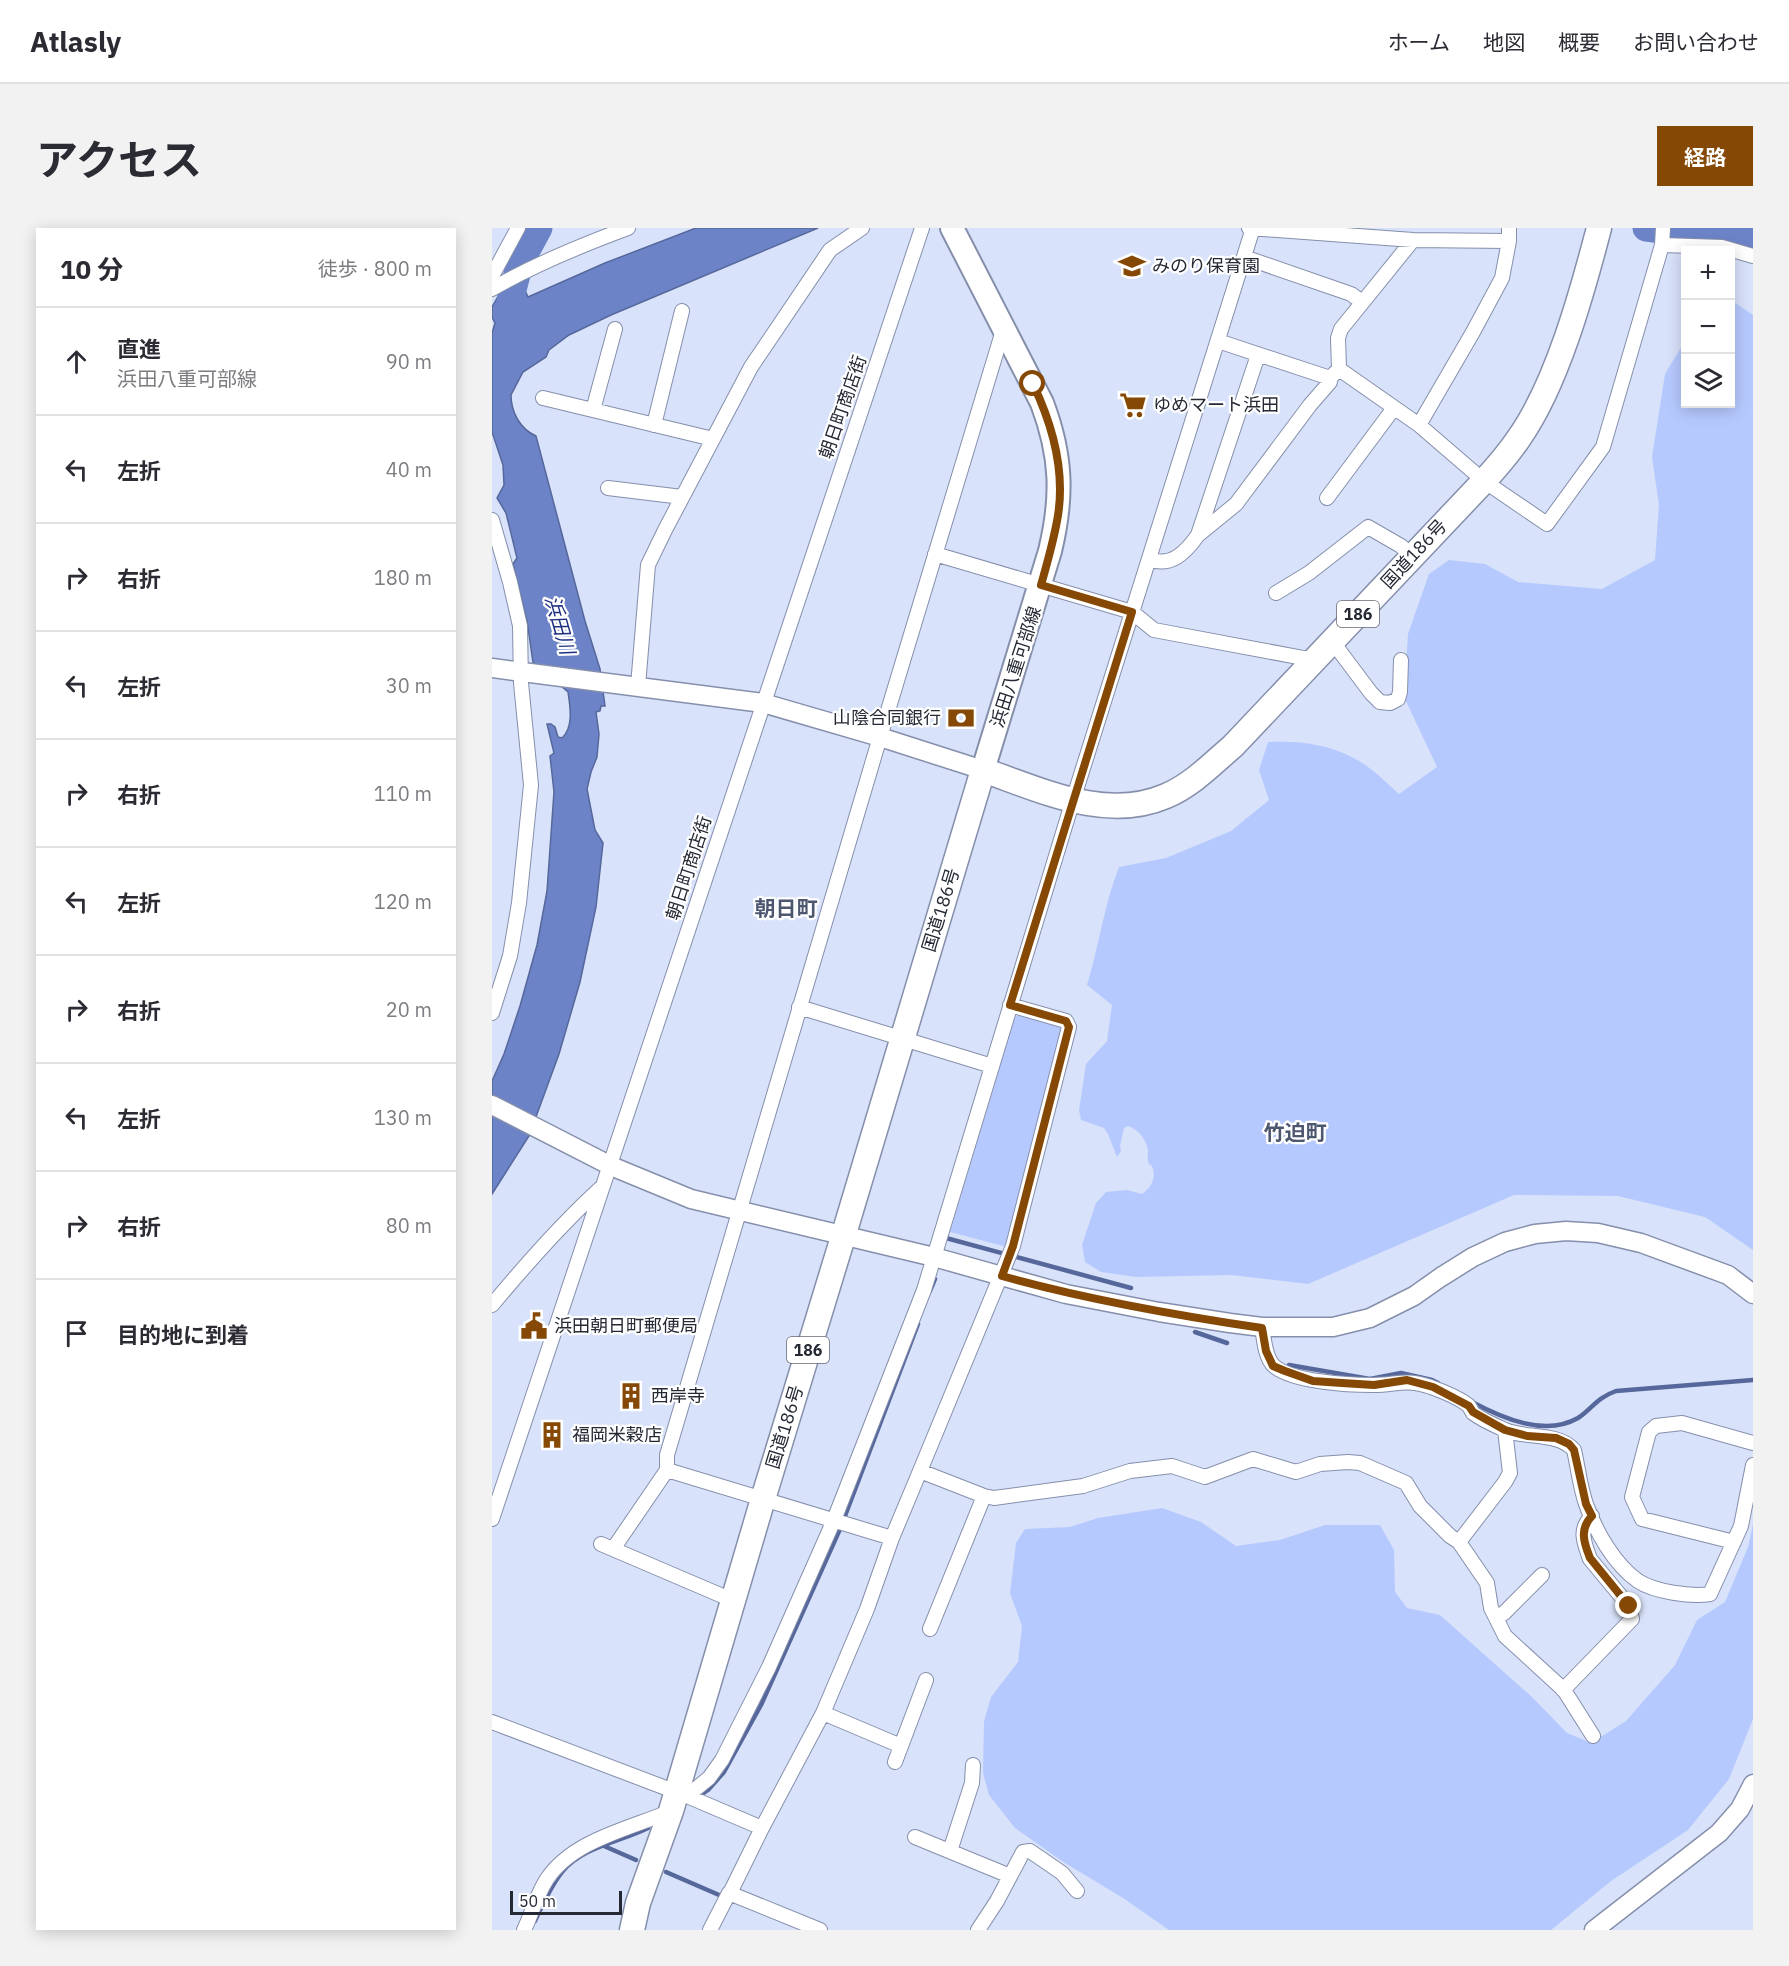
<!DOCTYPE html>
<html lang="ja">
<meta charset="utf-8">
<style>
body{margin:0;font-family:"IBM Plex Sans","Noto Sans JP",sans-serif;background:#f2f2f3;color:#2b2b33}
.controls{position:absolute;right:18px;top:18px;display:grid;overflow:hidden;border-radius:0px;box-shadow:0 3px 15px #0003}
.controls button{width:54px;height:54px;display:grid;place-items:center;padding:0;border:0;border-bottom:2px solid #e1e1e2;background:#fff;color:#2b2b33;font:30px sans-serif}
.scale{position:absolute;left:18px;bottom:15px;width:112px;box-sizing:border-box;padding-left:6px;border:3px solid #242934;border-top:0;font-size:16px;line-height:21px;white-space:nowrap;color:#242934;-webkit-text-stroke:4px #fff;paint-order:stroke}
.stop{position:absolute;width:18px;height:18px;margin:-14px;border:4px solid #854805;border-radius:50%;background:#fff}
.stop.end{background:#854805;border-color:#fff;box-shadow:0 2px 6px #0008}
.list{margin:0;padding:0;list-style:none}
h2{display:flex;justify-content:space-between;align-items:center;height:78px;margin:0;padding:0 24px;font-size:26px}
h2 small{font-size:20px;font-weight:400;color:#7c7c81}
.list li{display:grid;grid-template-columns:39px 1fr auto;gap:18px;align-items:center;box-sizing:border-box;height:108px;padding:0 24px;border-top:2px solid #e1e1e2}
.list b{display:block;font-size:22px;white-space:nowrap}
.list p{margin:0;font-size:20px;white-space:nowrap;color:#7c7c81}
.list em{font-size:20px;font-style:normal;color:#7c7c81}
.icon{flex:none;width:33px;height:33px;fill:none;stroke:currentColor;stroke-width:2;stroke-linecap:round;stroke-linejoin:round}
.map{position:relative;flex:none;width:1261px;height:1702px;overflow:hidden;border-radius:0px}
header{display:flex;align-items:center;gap:36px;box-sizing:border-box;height:84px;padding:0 30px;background:#fff;border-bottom:2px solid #e1e1e2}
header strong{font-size:28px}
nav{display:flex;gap:33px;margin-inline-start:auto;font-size:21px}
.intro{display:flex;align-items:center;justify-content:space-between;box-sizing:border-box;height:144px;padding:0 36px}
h1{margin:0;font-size:42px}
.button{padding:15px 27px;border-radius:0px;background:#854805;color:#fff;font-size:21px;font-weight:700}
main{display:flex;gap:36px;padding:0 36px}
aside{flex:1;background:#fff;border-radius:0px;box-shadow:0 3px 15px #0003}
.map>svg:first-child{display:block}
.green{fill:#b6c9fe}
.water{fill:#6c83c7;stroke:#56689b;stroke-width:1.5}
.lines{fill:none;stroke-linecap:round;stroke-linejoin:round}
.stream{stroke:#56689b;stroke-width:4.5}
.river{stroke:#6c83c7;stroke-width:27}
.minor-casing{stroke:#858fab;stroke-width:16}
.tertiary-casing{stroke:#858fab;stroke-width:21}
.primary-casing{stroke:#858fab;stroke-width:26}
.trunk-casing{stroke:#858fab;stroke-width:27}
.minor{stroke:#fff;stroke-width:14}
.tertiary{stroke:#fff;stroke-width:18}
.primary{stroke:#fff;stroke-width:22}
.trunk{stroke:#fff;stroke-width:24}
.route{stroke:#854805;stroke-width:8}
.labels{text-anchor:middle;stroke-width:4.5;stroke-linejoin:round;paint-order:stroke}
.shield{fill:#fff;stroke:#666971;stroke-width:1.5}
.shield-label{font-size:16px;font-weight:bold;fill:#242934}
.poi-label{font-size:18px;fill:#242934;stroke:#fff;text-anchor:start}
.street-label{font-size:18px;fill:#242934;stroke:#fff}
.water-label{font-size:20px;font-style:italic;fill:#203182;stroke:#fff}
.quarter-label{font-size:21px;font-weight:bold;fill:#4d5770;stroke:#fff}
</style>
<header>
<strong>Atlasly</strong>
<nav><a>ホーム</a><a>地図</a><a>概要</a><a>お問い合わせ</a></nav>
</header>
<div class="intro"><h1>アクセス</h1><a class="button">経路</a></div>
<main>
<aside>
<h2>10 分<small>徒歩 · 800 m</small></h2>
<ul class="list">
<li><svg class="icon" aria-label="ahead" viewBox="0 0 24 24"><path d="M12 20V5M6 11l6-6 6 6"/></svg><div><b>直進</b><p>浜田八重可部線</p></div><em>90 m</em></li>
<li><svg class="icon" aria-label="left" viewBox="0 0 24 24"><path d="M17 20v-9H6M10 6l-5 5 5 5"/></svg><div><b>左折</b></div><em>40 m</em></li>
<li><svg class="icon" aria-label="right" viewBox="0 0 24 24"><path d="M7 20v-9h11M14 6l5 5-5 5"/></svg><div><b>右折</b></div><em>180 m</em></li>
<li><svg class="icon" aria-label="left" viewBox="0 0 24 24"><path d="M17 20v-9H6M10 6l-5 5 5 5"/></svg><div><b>左折</b></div><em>30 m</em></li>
<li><svg class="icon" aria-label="right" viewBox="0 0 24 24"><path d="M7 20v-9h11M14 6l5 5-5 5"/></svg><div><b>右折</b></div><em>110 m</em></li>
<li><svg class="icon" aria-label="left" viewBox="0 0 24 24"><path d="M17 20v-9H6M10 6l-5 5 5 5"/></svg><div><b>左折</b></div><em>120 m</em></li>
<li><svg class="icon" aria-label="right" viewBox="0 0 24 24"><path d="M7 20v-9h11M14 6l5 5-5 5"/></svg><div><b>右折</b></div><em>20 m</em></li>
<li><svg class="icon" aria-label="left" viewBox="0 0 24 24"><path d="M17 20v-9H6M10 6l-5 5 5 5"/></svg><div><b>左折</b></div><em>130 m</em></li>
<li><svg class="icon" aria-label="right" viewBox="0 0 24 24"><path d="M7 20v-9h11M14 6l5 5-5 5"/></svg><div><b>右折</b></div><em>80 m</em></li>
<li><svg class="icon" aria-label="arrive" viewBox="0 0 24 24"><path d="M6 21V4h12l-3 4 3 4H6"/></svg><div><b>目的地に到着</b></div></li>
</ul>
</aside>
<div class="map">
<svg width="1261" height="1702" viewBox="0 0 1261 1702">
<rect width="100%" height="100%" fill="#d8e2fa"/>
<!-- green -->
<path class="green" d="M1239 72 1261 87V1022L1213 989 1126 968 1022 967 816 1056 739 1047 644 1049 609 1044 593 1034 590 1017 604 975 614 964 635 962 650 966C658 961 664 951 661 941 659 934 658 940 656 933 655 930 656 926 656 923 655 912 646 901 636 898L632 900 628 918 629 923 625 929 616 906 612 900 589 892 587 882 594 836 615 813 620 777 595 757C607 718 612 677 627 639L674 630 739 603 777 572 767 542 776 514C810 513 837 516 867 533 881 541 895 555 907 566L945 539 912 469 916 406 937 346 957 332 993 336 1026 354 1110 361 1163 332 1167 277 1160 229 1173 146 1193 113 1194 176H1238Z
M529 786 568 796 571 803 515 1019 458 1004 523 789Z
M670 1280 709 1294 744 1318 788 1312 833 1297H888L902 1322 903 1364 915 1380 948 1387 1040 1469 1075 1505 1099 1515 1134 1493 1183 1437 1205 1392 1233 1374 1256 1319 1261 1296V1491L1237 1551 1196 1602 1119 1653 1059 1702H677L631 1670 573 1635 523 1600 497 1567 491 1545 492 1493 499 1469 526 1434 530 1398 518 1365 524 1315 533 1301 578 1299 606 1290Z"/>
<!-- water -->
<path class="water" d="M204 0H326L119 87 77 107 57 122 54 129 31 144 19 167C19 184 28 201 44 208L93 393 108 441 113 478H109L108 483 104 484 107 506 105 529 99 544 95 561 103 602 111 615 104 679 88 754 67 826 37 908 0 966V853L12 826 28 778 45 717 55 663 62 564 58 528 62 525 55 496H59L63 499 66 509 70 510C82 499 78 478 76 464L41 434 35 393 21 336 25 330 14 285 5 270 12 257 11 237 0 204V105L3 95 0 89V79L20 44 31 36 27 49 36 69 113 35Z"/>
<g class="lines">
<!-- stream -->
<path class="stream" d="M454 1010 639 1060
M438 1063 443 1051
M703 1104 735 1115
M797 1137 878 1151 909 1145 940 1152 946 1155
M980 1174C1010 1190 1053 1209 1086 1190 1100 1181 1104 1170 1124 1163L1261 1152
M207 1568 216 1562 232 1544 269 1477 348 1301 426 1096
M112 1618 144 1632
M174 1644 234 1670
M43 1693C51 1676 58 1659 70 1644 90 1619 128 1614 156 1600"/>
<!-- river -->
<path class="river" d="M1154 0 1261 13
M18 73 28 35 47 0"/>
<defs>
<path id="minor" d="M757 0 921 12 1017 13
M921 12 849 101 846 110 847 141 927 197 992 253 1055 296 1111 219 1170 17 1171 0
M1170 17 1230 19 1261 28
M752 29 859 66 870 74
M0 48 26 0
M0 61C43 36 90 17 136 0
M726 113 838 150 844 144
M51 170 221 211
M101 182 123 101
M162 197 190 83
M927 197 981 104 1010 50 1017 13V0
M116 260 190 269
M835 270 902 180
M0 292 18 354 28 398 29 455 39 557 27 675 18 728 0 785
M706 307 744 276 818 177 838 154V150
M443 326 640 384 662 402 822 432
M657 331C679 340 694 324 706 307L766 127
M784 365 817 345 876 299 909 318 920 328
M840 413 879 465 888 474 898 475 906 471 908 464 909 432
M146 458 156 337 173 302 259 139 338 22 370 0
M307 779 500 838
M0 1077C35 1035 70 995 111 958
M770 1099C772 1111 773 1130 782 1138 801 1154 857 1157 881 1157 906 1157 912 1150 939 1159 950 1163 967 1170 976 1177 978 1179 979 1182 981 1185 989 1191 1004 1198 1013 1202 1035 1211 1066 1204 1082 1222 1086 1239 1088 1259 1094 1276 1104 1304 1122 1336 1146 1353 1163 1364 1199 1369 1218 1366L1249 1298 1261 1237
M428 1243 521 1018 577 799 574 793 518 777
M0 1291 430 0
M400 1310 175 1242V1227L388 509 512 99
M967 1314 1013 1254 1018 1245 1013 1202
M1242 1314 1150 1291 1140 1269 1157 1204 1164 1198 1190 1195 1261 1215
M109 1316 240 1372
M121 1321 175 1242
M1004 1390 1012 1385 1050 1347
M438 1401 492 1268
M1071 1462 1140 1391 1137 1378 1098 1331C1092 1314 1086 1302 1100 1288
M331 1485 409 1518
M0 1494 195 1568 270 1600 238 1665
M403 1534 434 1452
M195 1568 217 1550 230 1532 277 1439 342 1292 432 1062 581 572 761 0
M270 1600 331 1485 375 1381 400 1310 428 1243 492 1268 502 1270 591 1258 638 1243 680 1238 713 1249 761 1231 804 1244 828 1236 856 1234 868 1235 914 1255 928 1278 958 1308 967 1314 995 1355 999 1380 1013 1408 1072 1462 1101 1508
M423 1609 518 1648
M458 1623 480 1555 481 1537
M32 1702C40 1685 45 1666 55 1651 81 1612 137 1601 179 1583
M218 1702 237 1665 328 1702
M486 1702 505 1673 531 1624 538 1623 570 1645 585 1663"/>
<path id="tertiary" d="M0 440 271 475 388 509 491 542
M0 877 119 938 199 971 442 1029 574 1066 667 1084 738 1095 770 1099H841L878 1090 922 1068 949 1049 981 1029 1013 1014 1043 1006 1074 1003 1106 1005 1149 1015 1236 1047 1261 1066
M1102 1702 1227 1605 1248 1581 1261 1556"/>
<path id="primary" d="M460 0 550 175C570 228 571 269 558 323L491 542"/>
<path id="trunk" d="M140 1702 146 1675 179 1583 271 1271 351 1009 491 542C549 562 614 594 674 568 700 557 720 536 741 518L992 253C1004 240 1017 225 1027 210 1065 156 1090 65 1107 0"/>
</defs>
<!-- minor casing -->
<use href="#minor" class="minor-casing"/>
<!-- tertiary casing -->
<use href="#tertiary" class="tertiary-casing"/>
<!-- primary casing -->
<use href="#primary" class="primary-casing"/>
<!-- trunk casing -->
<use href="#trunk" class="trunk-casing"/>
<!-- minor -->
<use href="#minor" class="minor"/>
<!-- tertiary -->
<use href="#tertiary" class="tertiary"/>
<!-- primary -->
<use href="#primary" class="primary"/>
<!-- trunk -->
<use href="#trunk" class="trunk"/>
</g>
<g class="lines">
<!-- route -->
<path class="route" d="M541 156C561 198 574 247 565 293 561 315 555 336 549 357L640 384 518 777 574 793 577 799 521 1018 510 1048C596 1072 682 1087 770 1100L774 1123 781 1138 793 1143 821 1153 850 1155 882 1157 915 1152 941 1159 977 1178 981 1184 1013 1202 1035 1208 1064 1210 1077 1216 1082 1222 1094 1276 1100 1288C1087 1301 1092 1315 1098 1330L1137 1378"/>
</g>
<!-- icons -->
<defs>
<symbol id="school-bare" viewBox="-9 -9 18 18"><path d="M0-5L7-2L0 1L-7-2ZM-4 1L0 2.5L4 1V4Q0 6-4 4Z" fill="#854805" stroke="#fff" stroke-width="2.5" paint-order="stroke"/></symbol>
<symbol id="supermarket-bare" viewBox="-9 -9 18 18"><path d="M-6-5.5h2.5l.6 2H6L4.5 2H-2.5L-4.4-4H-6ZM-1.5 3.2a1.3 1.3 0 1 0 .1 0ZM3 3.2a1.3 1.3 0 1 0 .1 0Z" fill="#854805" stroke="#fff" stroke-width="2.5" paint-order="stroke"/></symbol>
<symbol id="bank-bare" viewBox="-9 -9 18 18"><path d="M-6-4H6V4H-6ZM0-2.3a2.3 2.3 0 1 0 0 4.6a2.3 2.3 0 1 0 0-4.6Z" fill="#854805" stroke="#fff" stroke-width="2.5" paint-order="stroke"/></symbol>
<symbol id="civic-bare" viewBox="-9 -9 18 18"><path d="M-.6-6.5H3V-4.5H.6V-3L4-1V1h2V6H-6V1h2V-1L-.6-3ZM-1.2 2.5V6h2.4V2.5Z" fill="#854805" stroke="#fff" stroke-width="2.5" paint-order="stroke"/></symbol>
<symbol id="building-bare" viewBox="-9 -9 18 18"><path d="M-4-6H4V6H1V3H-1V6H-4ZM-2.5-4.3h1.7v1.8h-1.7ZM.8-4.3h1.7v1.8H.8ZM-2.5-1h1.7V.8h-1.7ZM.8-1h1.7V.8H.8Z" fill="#854805" stroke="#fff" stroke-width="2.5" paint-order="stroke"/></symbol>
</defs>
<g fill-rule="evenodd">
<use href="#school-bare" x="621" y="19" width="38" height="38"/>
<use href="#supermarket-bare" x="622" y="158" width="38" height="38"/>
<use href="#bank-bare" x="450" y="471" width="38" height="38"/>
<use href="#civic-bare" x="23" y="1079" width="38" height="38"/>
<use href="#building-bare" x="120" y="1149" width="38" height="38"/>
<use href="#building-bare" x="41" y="1188" width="38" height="38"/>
</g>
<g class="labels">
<!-- shield labels -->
<g class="shield">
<rect x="845" y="373" width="42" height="26" rx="4.5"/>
<rect x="295" y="1109" width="42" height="26" rx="4.5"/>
</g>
<g class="shield-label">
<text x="866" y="392">186</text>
<text x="316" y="1128">186</text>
</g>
<!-- poi labels -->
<g class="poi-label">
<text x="660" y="44">みのり保育園</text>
<text x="661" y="183">ゆめマート浜田</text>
<text x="449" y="496" text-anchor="end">山陰合同銀行</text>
<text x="62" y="1104">浜田朝日町郵便局</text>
<text x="159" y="1174">西岸寺</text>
<text x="80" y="1213">福岡米穀店</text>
</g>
<!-- street labels -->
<g class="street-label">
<text transform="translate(351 179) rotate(-71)" y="6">朝日町商店街</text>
<text transform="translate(922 326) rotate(-47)" y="6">国道186号</text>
<text transform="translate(524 439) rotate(-72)" y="6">浜田八重可部線</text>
<text transform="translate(197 640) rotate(-72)" y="6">朝日町商店街</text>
<text transform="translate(449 682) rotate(-73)" y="6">国道186号</text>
<text transform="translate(293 1199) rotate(-73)" y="6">国道186号</text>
</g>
<!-- water labels -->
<g class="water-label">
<text transform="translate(68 397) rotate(74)" y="7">浜田川</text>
</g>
<!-- quarter labels -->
<g class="quarter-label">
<text x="294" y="688">朝日町</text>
<text x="803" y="912">竹迫町</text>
</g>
</g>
</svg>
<div class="controls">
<button>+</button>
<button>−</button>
<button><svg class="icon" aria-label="layers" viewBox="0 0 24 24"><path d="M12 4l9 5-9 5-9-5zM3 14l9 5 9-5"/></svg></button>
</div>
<div class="scale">50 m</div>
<div class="stop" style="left:541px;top:156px"></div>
<div class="stop end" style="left:1137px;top:1378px"></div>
</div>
</main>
